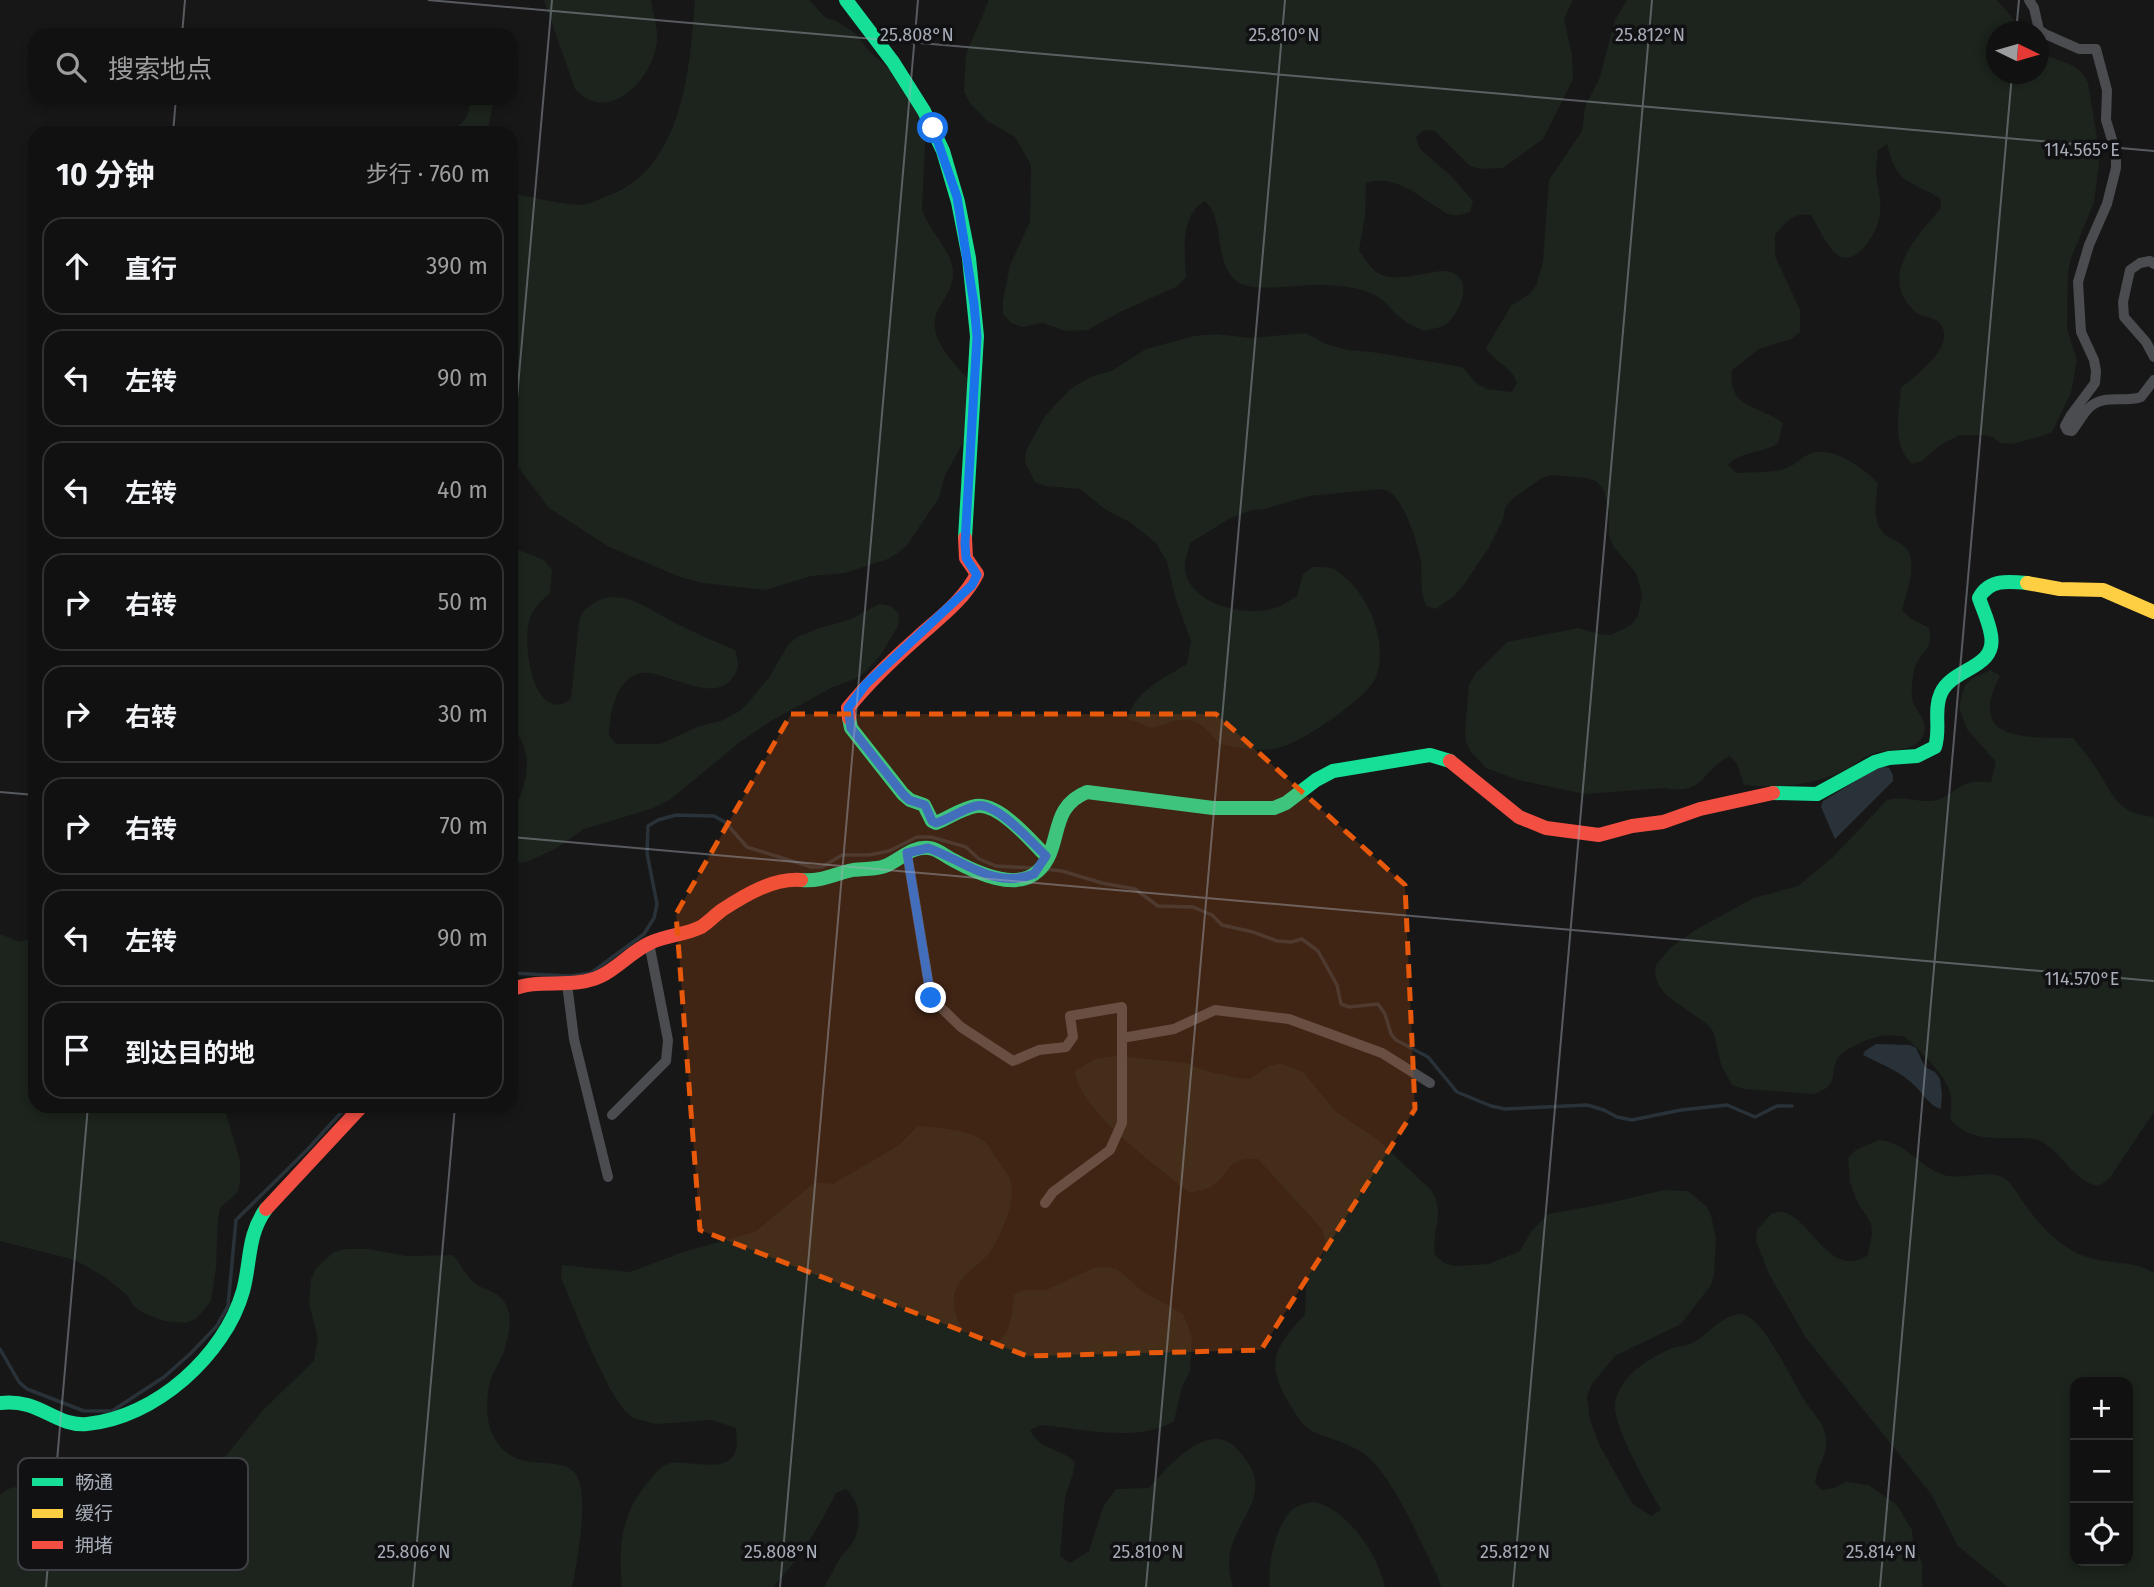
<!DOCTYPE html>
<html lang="zh">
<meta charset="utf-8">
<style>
body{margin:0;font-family:"Fira Sans","Noto Sans SC",sans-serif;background:#1a1a1a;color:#f1f3f6}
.controls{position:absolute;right:21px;bottom:21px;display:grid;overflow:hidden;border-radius:14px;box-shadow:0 4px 10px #0003}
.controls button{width:63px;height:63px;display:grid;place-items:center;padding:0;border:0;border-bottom:2px solid #303131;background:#111;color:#f1f3f6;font:35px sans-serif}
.compass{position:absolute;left:1986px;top:21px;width:63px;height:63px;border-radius:50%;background:#111;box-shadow:0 4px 10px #0003;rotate:95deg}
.stop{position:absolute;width:21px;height:21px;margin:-16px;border:5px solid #1a73e8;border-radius:50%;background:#fff}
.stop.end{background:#1a73e8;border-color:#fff;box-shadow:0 2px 7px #0008}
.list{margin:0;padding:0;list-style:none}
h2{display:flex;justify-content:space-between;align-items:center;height:91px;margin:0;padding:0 28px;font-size:30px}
h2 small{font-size:23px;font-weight:400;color:#9c9d9f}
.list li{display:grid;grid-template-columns:46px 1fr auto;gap:21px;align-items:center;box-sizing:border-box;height:98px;margin:0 14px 14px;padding:0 14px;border:2px solid #303131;border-radius:21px}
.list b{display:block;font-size:26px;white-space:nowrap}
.list em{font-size:23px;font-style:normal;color:#9c9d9f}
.icon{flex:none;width:38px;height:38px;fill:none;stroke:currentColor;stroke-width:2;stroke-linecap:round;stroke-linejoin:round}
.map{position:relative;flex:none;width:2154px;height:1587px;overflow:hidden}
.search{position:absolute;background:#111;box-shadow:0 4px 10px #0003;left:28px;top:28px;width:490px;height:77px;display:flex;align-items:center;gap:18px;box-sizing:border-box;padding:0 24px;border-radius:21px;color:#9c9d9f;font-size:26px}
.panel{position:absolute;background:#111;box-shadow:0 4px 10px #0003;left:28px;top:126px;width:490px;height:987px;border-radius:21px}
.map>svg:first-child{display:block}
.green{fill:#1c241d;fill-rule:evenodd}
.water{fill:#293239}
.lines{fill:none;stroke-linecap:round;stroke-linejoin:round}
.stream{stroke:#293239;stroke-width:3.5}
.street{stroke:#4a4c50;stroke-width:10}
.fast{stroke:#16e098;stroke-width:14}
.slow{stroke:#ffcf43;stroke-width:14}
.jam{stroke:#f24e42;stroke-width:14}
.route{stroke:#1a73e8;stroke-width:9}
.marked{fill:#e8590c;fill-opacity:0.2;stroke:#e8590c;stroke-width:5;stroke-dasharray:14 9;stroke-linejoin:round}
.ticks{fill:none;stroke:#a7adb8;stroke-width:2;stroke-opacity:0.45}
.key{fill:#111113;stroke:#3e4045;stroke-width:2}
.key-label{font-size:19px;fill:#a7adb8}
.ticks-label{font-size:18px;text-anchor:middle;fill:#a7adb8;stroke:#111113;stroke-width:7;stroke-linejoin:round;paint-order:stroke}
</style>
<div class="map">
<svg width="2154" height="1587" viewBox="0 0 2154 1587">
<rect width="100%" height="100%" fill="#171717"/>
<!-- green -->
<path class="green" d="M544 0H651C653 17 660 30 656 48 648 84 607 124 575 89Z
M695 0H809L826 18 836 21 855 33 868 50 905 83 926 129 922 209C928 231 951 249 953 270 955 285 945 297 938 310 923 339 962 372 980 390V413L945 475 939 498 907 545 898 553 888 559 845 573 811 576 765 590 703 583 680 577 609 547 549 508 511 458V193C533 197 557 204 580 205 589 205 601 198 610 195 683 167 690 67 695 0Z
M989 0H1573L1564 19 1572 55 1573 79 1543 139 1503 168 1480 169 1470 166 1435 131 1424 130 1416 137 1420 149 1450 175 1473 201 1470 212C1463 214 1456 217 1448 214 1443 212 1438 207 1433 205 1413 191 1391 175 1366 183L1365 217 1359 250C1363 256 1367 263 1372 268 1386 284 1416 275 1434 272 1441 271 1449 270 1455 274 1473 284 1458 316 1445 325 1440 328 1430 329 1424 331 1417 327 1407 324 1401 318 1392 312 1386 301 1377 296 1360 287 1338 285 1319 285 1299 284 1250 294 1235 280 1213 260 1226 221 1205 201 1179 216 1185 251 1186 277L1178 286 1120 312 1088 330 1065 331 1043 323 1022 327 1011 323 1003 314V301L1010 265 1030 222 1031 165 1015 137 986 120 970 103 964 92 966 54Z
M1627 0H1997L2024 31 1996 32V74H2038L2039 48C2054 65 2078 58 2088 83L2100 157 2094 202 2070 261 2068 273 2067 329 2077 360 2071 393 2052 432 2042 436 2012 444 2001 443 1992 437 1981 435H1959L1939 446 1922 461 1912 464C1891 443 1899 414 1901 388 1915 376 1956 347 1941 325 1934 315 1921 318 1913 310 1878 274 1918 236 1941 208L1940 198C1906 179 1897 184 1887 144L1878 150C1877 157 1876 165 1876 172 1877 187 1882 199 1880 215 1878 232 1854 273 1834 252 1825 243 1818 226 1811 215 1793 212 1786 222 1775 235V256L1800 310V332L1791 339 1759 349 1732 370C1728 410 1758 404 1783 423L1778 443C1762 454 1740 451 1728 465L1736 473C1750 472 1766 473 1780 470 1792 468 1799 459 1809 454 1831 444 1864 468 1878 483 1876 502 1870 527 1890 538 1897 542 1903 543 1908 551 1917 566 1906 594 1902 610L1910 618 1929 628C1934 652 1922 649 1915 667 1913 673 1911 692 1912 699 1915 712 1928 718 1924 733 1917 755 1889 747 1872 754 1863 757 1857 763 1849 768 1817 785 1779 789 1744 785L1737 764 1730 756C1702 769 1705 796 1665 788L1585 794 1518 780 1486 768 1471 752 1466 742 1465 730 1469 685 1475 674 1507 642 1578 628 1599 634 1611 635 1631 625 1638 616 1642 594 1636 573 1613 546 1609 535V512L1604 490 1596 481 1586 478 1552 475 1542 478 1512 499 1505 508 1503 519 1488 549 1463 586 1454 596 1436 609 1426 606C1420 592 1422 578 1421 563 1419 546 1405 504 1391 493 1388 491 1384 490 1381 489L1309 496 1264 509 1252 510 1229 519 1190 543C1189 550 1185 558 1185 565 1184 604 1248 619 1278 607 1284 605 1291 599 1297 596L1303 574 1313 567C1319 567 1329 567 1334 569 1338 571 1343 576 1347 579 1371 601 1388 644 1376 677 1367 699 1301 743 1278 748 1259 753 1237 747 1219 744 1206 728 1195 714 1171 722 1164 724 1157 729 1149 727 1140 725 1141 721 1128 720 1133 691 1165 678 1187 664L1191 641 1175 597 1167 562 1156 543 1130 522 1106 510 1080 489 1046 486 1035 482 1025 462 1026 451 1045 416 1070 389 1091 377 1113 370 1146 349 1194 336 1216 334 1251 338 1306 333 1326 344 1348 350 1372 352 1462 367 1477 384 1487 389 1512 392 1517 383C1510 364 1496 364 1486 348L1511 306 1531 293 1537 283 1543 261 1549 180 1582 131 1585 107 1600 77 1615 20Z
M471 98H494L487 133H444C465 123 467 122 471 98Z
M511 547 544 560 552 570 550 593C542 600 534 607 530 618 523 637 529 694 551 703 558 707 565 703 571 699L579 621C582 612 584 610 591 605 619 584 649 610 675 623 695 633 715 641 735 650 738 659 740 667 734 676 713 709 661 665 637 674 615 682 610 714 609 735L616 744H660L700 726 721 721 740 711 748 703 770 676 788 645 797 637 820 628 851 619 879 604 891 606 899 614 898 626 880 656 864 673 855 679 833 687 771 721 740 742 671 799 651 809 584 829 555 849 529 861 511 864C511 848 508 830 511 814 512 807 519 801 521 794 530 769 530 746 511 727Z
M1991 670 2000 676C1965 743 2029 737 2073 738 2080 747 2088 755 2094 765 2113 793 2115 813 2154 817V1112L2109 1179 2099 1186C2072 1182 2062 1150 2038 1140 2032 1138 2024 1138 2016 1138 1991 1138 1968 1140 1950 1119 1951 1112 1952 1104 1951 1097 1948 1076 1919 1050 1904 1036 1897 1036 1888 1035 1881 1036 1872 1037 1841 1050 1837 1059 1829 1077 1840 1084 1815 1094L1744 1089 1732 1085 1721 1065 1714 1033 1707 1024 1667 996 1659 986 1655 975 1656 965 1670 948 1697 929 1754 898 1798 886 1834 856 1887 800C1902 795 1916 802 1932 801 1948 799 1954 788 1968 783 1974 781 1984 782 1991 782L1996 762 1967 729 1959 708 1964 687 1971 679Z
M0 934 20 942 35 937V1106H220L226 1114 240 1160V1183L237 1193 220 1208 218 1219 216 1268 211 1301 197 1318 186 1323 164 1321 144 1313 134 1307 128 1296 105 1277 75 1260 0 1241Z
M1117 1056 1186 1063 1206 1071 1238 1078 1250 1079 1269 1066 1281 1063 1304 1073 1335 1111 1378 1140 1430 1189C1447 1211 1431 1230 1435 1255L1444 1263 1455 1266 1489 1264 1520 1251 1531 1232 1548 1214 1609 1203 1664 1190 1688 1191 1706 1206 1711 1215 1716 1239 1714 1274 1711 1285 1681 1324 1615 1356 1592 1384 1587 1396 1590 1420 1599 1444 1632 1503 1651 1516 1661 1510C1650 1490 1611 1424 1615 1403 1620 1375 1650 1357 1675 1347 1679 1346 1685 1346 1690 1344 1706 1337 1721 1315 1740 1314 1762 1313 1793 1383 1805 1401 1811 1411 1822 1421 1825 1432 1830 1455 1818 1462 1815 1482L1822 1490 1834 1488 1846 1482 1869 1485 1897 1505 1912 1530 1913 1541 1922 1563V1587H1441L1437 1575C1418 1538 1399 1488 1370 1459 1355 1444 1331 1440 1312 1431 1301 1425 1296 1414 1289 1403 1264 1362 1276 1346 1305 1314 1306 1303 1305 1291 1307 1280 1312 1257 1333 1264 1322 1229L1258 1159C1223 1157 1232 1174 1212 1186 1206 1190 1196 1191 1190 1193 1159 1167 1078 1111 1075 1071L1095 1059Z
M918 1126C936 1127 971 1130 985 1142 990 1146 993 1154 997 1159 1001 1165 1006 1171 1009 1177 1018 1198 1003 1229 993 1248 982 1265 962 1271 955 1292 951 1303 957 1323 965 1332 969 1335 976 1337 980 1339 1010 1353 1012 1315 1014 1295L1023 1290H1047L1093 1268 1106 1267 1117 1269 1142 1291 1183 1314 1192 1336 1190 1371 1182 1387 1174 1421C1139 1443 1082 1429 1042 1425L1030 1430C1041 1452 1058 1446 1075 1462L1073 1474 1065 1497 1060 1556 1070 1563 1089 1551 1103 1507 1116 1489 1149 1488C1166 1469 1196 1433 1223 1440 1232 1442 1237 1449 1243 1456 1272 1491 1243 1512 1232 1545 1227 1559 1229 1573 1233 1587H824C830 1578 834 1567 840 1558 844 1552 851 1547 854 1540 862 1523 860 1501 846 1489L836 1493C819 1528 800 1558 773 1587H622C618 1544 621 1513 650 1480 655 1473 661 1465 671 1463 688 1460 729 1475 736 1450 738 1444 736 1434 736 1428L712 1420 656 1424 633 1418 624 1410 610 1389 591 1350 561 1278 562 1265 630 1272 683 1252 755 1232 815 1182 833 1184 899 1145Z
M1879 1140C1906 1142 1919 1167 1944 1175 1963 1181 1991 1167 2007 1180 2014 1186 2020 1198 2026 1206 2040 1226 2062 1249 2087 1257 2110 1265 2130 1259 2154 1273V1587H2008L1958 1546 1931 1494 1806 1338 1769 1274 1756 1241 1757 1230 1771 1214C1775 1213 1778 1212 1782 1212 1812 1217 1829 1281 1868 1255L1872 1234 1871 1223 1858 1203 1850 1182 1848 1158 1856 1150ZM2075 1382H2128V1561H2075Z
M346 1249H368L406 1256 453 1255C461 1263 466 1278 476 1284 484 1290 496 1291 503 1300 514 1313 509 1336 504 1351 500 1363 491 1374 489 1386 487 1398 486 1416 490 1428 508 1479 554 1452 574 1472 591 1488 577 1565 572 1587H0V1495C13 1481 32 1489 48 1485 66 1481 70 1473 91 1476L99 1486 109 1522 124 1540 150 1541 160 1539 169 1532 180 1505 196 1482 224 1458 264 1409 314 1361 318 1338 309 1304 311 1279 317 1267 334 1252Z
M1314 1502C1348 1509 1378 1555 1385 1587H1270C1267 1565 1276 1523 1293 1509 1300 1504 1307 1503 1314 1502Z"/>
<!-- water -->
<path class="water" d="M1884 767 1889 768 1893 775V781L1835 839 1821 807 1823 801 1877 768Z
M1876 1044 1910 1045 1916 1048 1925 1067 1935 1072 1940 1079 1942 1094 1941 1109C1930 1106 1924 1095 1916 1087 1901 1071 1882 1065 1863 1055L1865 1051Z"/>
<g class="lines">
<!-- stream -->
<path class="stream" d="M1044 869 1062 871 1102 883 1135 889 1158 906 1193 907 1212 915 1222 925 1253 932 1277 941 1291 942 1302 939 1318 951 1337 985 1341 1004 1349 1007 1378 1004 1385 1014 1391 1034 1396 1040 1428 1057 1457 1092 1491 1106 1505 1109 1587 1105 1604 1110 1617 1117 1632 1120 1681 1110 1727 1105 1755 1117 1777 1106H1792
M511 973 570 976 591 973 644 934 654 918 657 904 647 853 648 826 658 820 676 815 714 816 725 822 747 847 811 867H822L842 855H869L889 851 917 837H931L966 847 979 859 996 866 1032 868
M0 1349 19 1382 27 1389 84 1411H112L164 1377 190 1354 216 1327 228 1306 236 1220 307 1150 347 1106"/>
<!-- street -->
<path class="street" d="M2029 0 2034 8 2039 30 2045 34 2079 49H2096L2107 90 2106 120 2116 153V168L2107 204 2089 245 2078 282 2081 332 2094 360 2096 371 2095 383 2071 415 2065 426 2067 430 2072 431C2078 424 2083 413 2090 407 2104 394 2124 403 2141 397L2154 380
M2154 264 2150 261 2140 263 2130 270 2123 302 2124 317 2146 342 2154 357
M907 853 931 998 961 1027 1013 1061 1039 1050 1066 1047 1073 1037 1070 1016 1122 1007V1038L1174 1029 1215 1010 1289 1019 1382 1053 1430 1083
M567 984 574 1039 608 1177
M612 1115 666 1061 668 1040 649 943
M1045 1203 1053 1192 1110 1150 1122 1123V1038"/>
<!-- fast -->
<path class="fast" d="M846 0 893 62 924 111 943 151 958 202 969 258 977 336 965 538
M849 718 851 728 903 794 910 800 924 805 932 821 936 823C949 818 962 808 976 806 1000 803 1031 841 1046 856
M1773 793 1817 794 1875 762 1889 758 1917 756 1935 747C1941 729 1933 710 1941 693 1953 667 1997 669 1991 635 1989 622 1983 610 1979 598 1989 579 2008 581 2027 583
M801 880C823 882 833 874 853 870 864 868 875 870 885 866 900 860 911 846 929 848 938 849 945 856 953 860 975 872 1016 892 1038 871 1064 847 1047 808 1087 792L1213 808H1274L1286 803 1316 780 1333 771 1430 755 1450 761
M0 1403C40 1398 55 1427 87 1424 155 1418 225 1355 243 1291 251 1262 247 1235 266 1209"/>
<!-- slow -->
<path class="slow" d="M2027 583 2060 589 2103 590 2154 612"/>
<!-- jam -->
<path class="jam" d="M849 718 848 708C869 682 892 660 917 638 939 618 964 600 977 574L966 558 965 538
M1450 761 1519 817 1546 828 1599 835 1632 826 1663 822 1700 809 1773 793
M511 990C539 977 572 990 601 976 619 967 632 951 650 943 666 935 685 935 701 927 709 922 715 915 722 910 745 895 773 878 801 880
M266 1209 362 1106"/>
</g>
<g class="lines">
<!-- route -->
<path class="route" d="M931 998 907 853 928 848C963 860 994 890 1034 874L1046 856C1032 843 996 801 976 806 962 809 950 819 936 823L932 821 925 805 909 800 903 794 851 728 848 708 866 684 972 585 977 575 966 558 965 543 977 337 974 304 957 197 933 128"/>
</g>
<!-- marked area -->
<path class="marked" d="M791 714H1216L1405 885 1415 1109 1261 1350 1027 1356 700 1230 676 914Z"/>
<!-- ticks -->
<path class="ticks" d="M428 0 2154 151M2016 32 2019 0M182 35 185 0M173 133 176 98M511 466 552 0M0 792 35 795M511 837 2154 981M46 1587 88 1106M413 1587 455 1106M780 1587 918 0M1146 1587 1285 0M1513 1587 1652 0M1880 1587 2012 74"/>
<!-- legend -->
<rect x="18" y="1458" width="230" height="112" rx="10" class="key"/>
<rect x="32" y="1478" width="31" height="8" fill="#16e098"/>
<rect x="32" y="1509" width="31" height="9" fill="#ffcf43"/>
<rect x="32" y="1541" width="31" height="8" fill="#f24e42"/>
<g class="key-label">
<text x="75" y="1489">畅通</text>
<text x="75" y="1520">缓行</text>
<text x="75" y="1552">拥堵</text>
</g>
<g class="ticks-label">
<text x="917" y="41">25.808°N</text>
<text x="1284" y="41">25.810°N</text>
<text x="1650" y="41">25.812°N</text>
<text x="2082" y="156">114.565°E</text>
<text x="2082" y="985">114.570°E</text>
<text x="414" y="1558">25.806°N</text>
<text x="781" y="1558">25.808°N</text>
<text x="1148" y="1558">25.810°N</text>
<text x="1515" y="1558">25.812°N</text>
<text x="1881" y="1558">25.814°N</text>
</g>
</svg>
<div class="controls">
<button>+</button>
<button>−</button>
<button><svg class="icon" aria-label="locate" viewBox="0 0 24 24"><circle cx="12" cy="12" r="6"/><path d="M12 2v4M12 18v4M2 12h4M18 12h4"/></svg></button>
</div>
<svg class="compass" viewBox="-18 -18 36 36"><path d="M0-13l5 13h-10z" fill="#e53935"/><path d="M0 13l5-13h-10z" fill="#9c9d9f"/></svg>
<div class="stop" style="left:933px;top:128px"></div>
<div class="stop end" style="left:931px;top:998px"></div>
<div class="search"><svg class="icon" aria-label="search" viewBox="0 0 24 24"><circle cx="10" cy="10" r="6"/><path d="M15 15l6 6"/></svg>搜索地点</div>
<section class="panel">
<h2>10 分钟<small>步行 · 760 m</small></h2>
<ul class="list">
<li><svg class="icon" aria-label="ahead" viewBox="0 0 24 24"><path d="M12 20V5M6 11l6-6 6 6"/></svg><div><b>直行</b></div><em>390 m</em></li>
<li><svg class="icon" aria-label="left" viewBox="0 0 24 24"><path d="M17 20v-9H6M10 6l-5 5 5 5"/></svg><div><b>左转</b></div><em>90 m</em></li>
<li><svg class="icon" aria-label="left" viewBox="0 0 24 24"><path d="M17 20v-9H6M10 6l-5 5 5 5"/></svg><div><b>左转</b></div><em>40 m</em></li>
<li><svg class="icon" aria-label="right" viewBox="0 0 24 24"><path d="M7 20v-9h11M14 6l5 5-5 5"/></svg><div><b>右转</b></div><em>50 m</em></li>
<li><svg class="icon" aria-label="right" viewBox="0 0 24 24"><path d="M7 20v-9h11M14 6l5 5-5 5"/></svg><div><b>右转</b></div><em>30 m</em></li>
<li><svg class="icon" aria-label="right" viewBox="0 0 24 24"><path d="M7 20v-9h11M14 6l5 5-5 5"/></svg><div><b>右转</b></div><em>70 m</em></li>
<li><svg class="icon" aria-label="left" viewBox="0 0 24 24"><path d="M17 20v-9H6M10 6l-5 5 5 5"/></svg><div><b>左转</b></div><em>90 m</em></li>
<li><svg class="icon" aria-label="arrive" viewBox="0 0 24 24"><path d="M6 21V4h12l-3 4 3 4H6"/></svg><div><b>到达目的地</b></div></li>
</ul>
</section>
</div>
